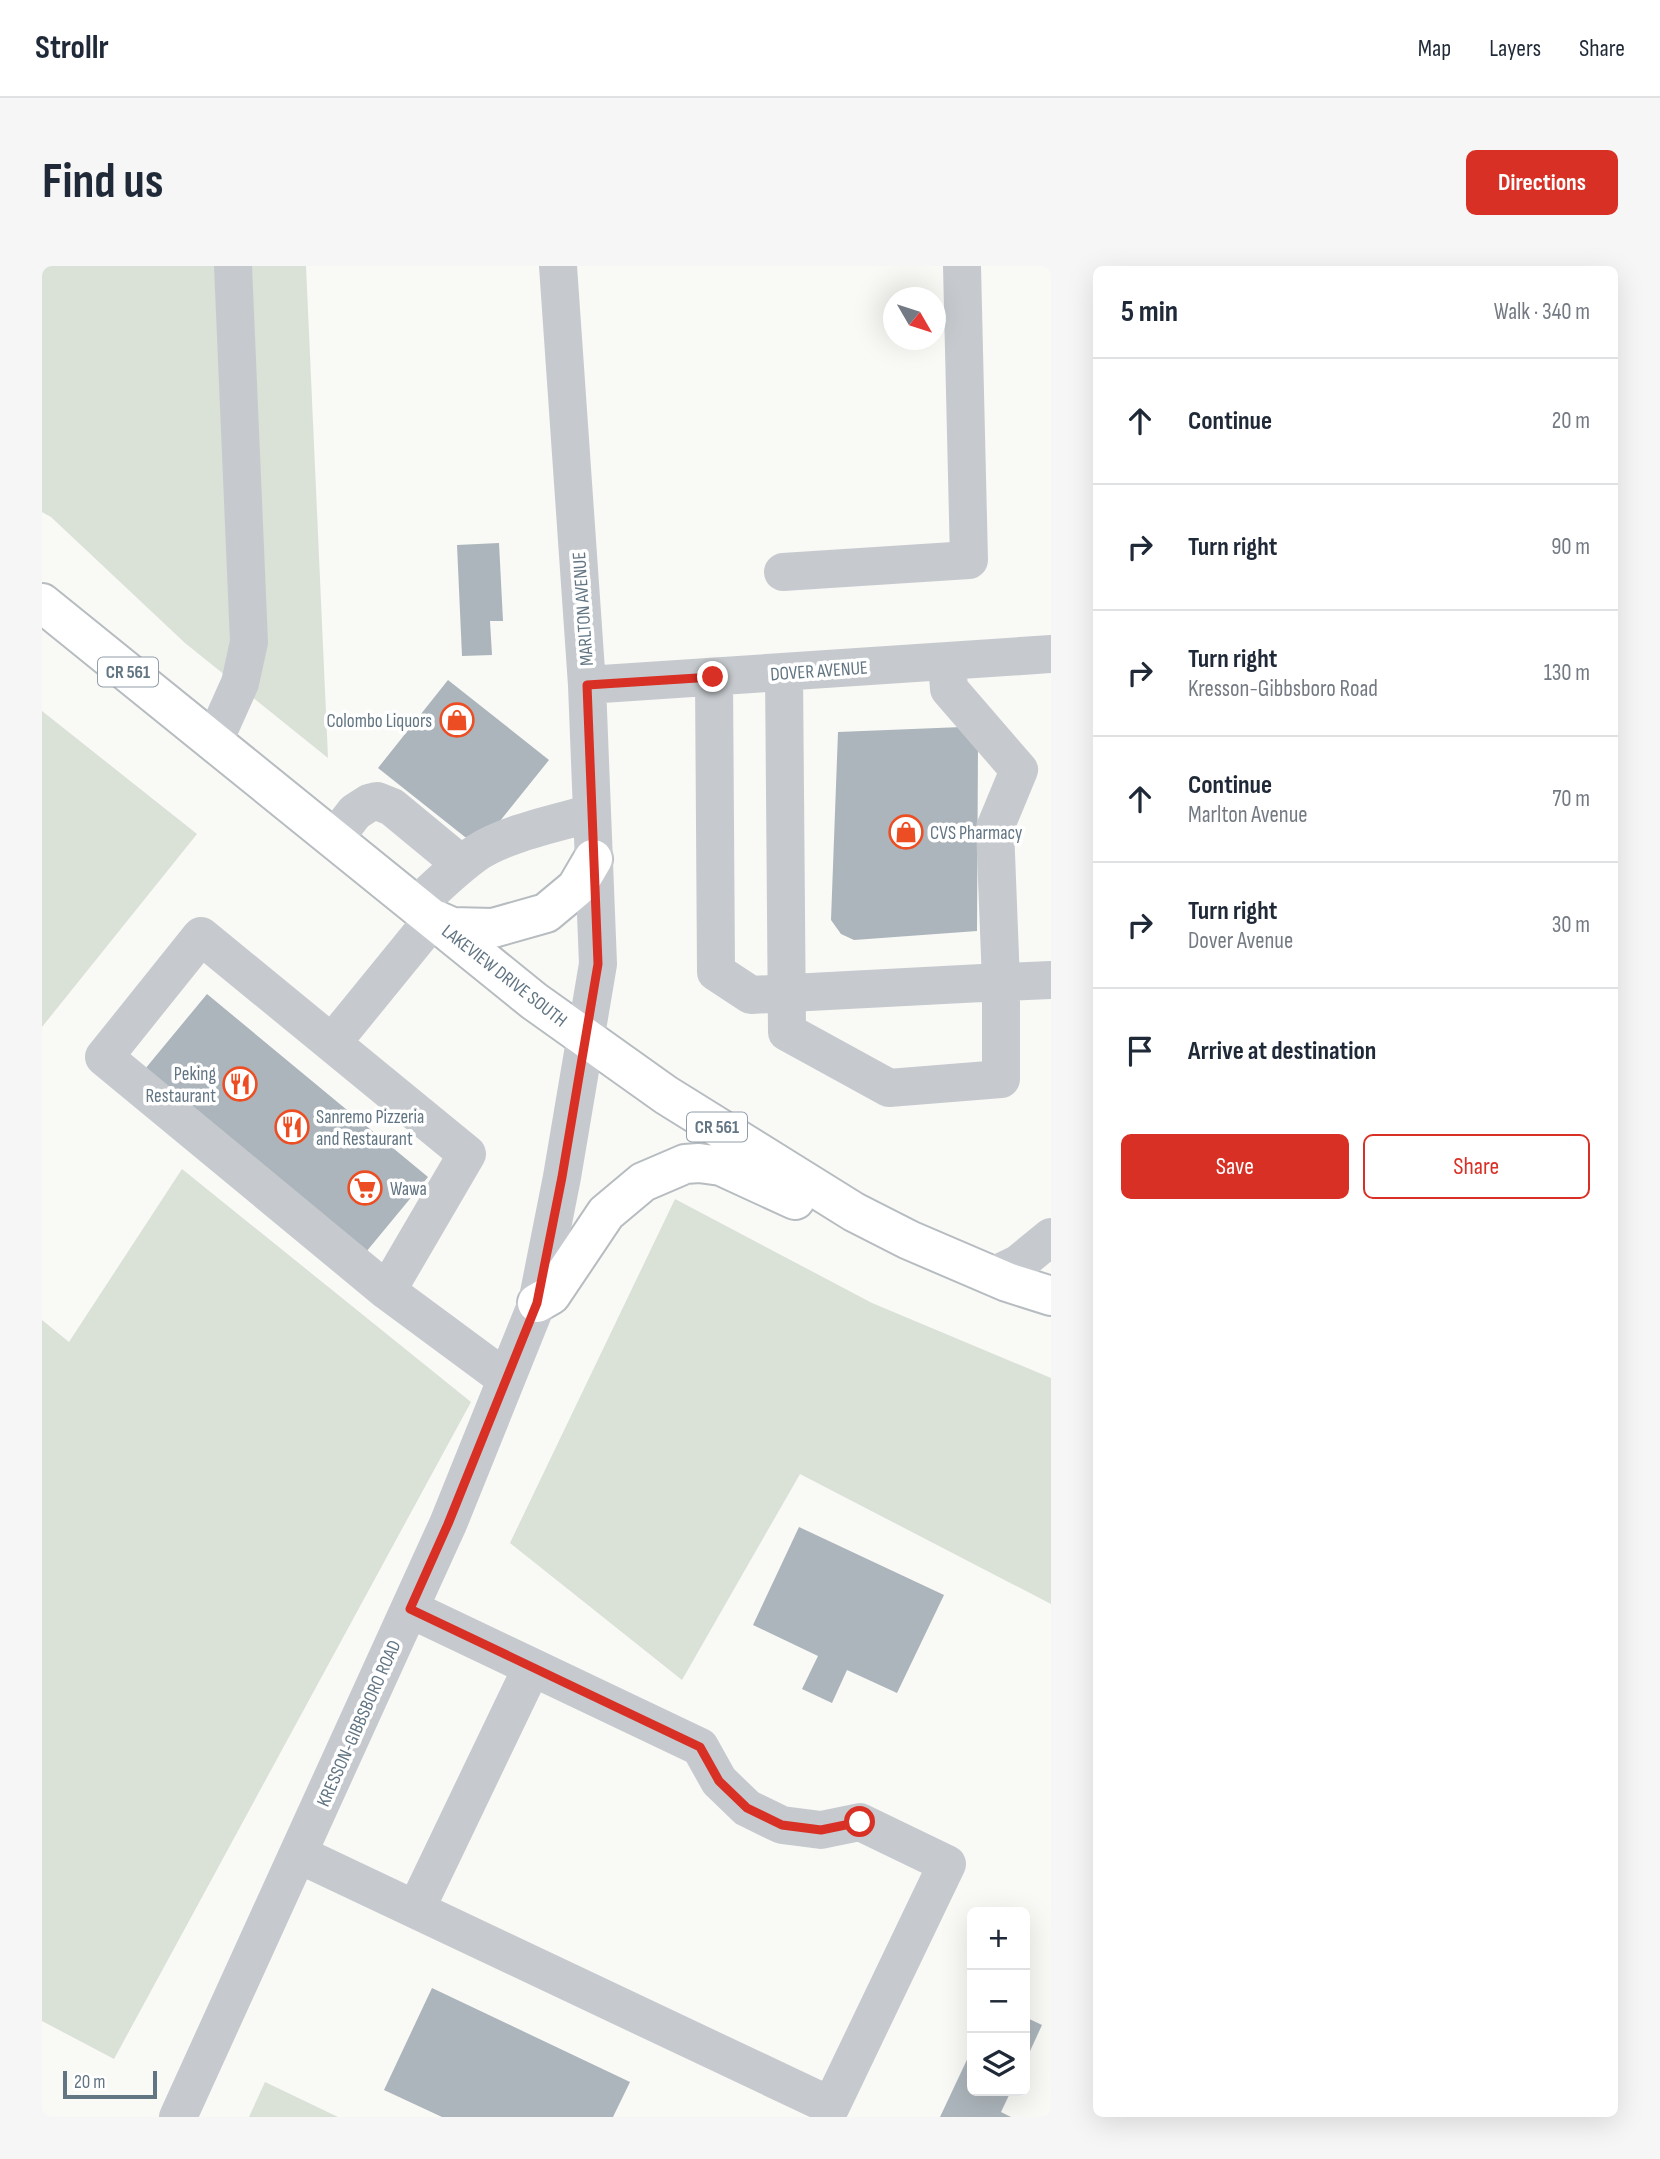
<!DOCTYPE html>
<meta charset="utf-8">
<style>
body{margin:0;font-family:"Sofia Sans Condensed",sans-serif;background:#f6f6f7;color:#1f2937}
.controls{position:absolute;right:21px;bottom:21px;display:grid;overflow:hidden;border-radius:10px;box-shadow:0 7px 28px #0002}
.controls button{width:63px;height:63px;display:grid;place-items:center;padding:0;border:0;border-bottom:2px solid #e0e1e3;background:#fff;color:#1f2937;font:35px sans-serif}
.compass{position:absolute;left:841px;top:21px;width:63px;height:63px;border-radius:50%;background:#fff;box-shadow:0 7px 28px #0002;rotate:129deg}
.scale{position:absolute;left:21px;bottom:18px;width:94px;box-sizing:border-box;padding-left:7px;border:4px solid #627583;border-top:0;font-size:19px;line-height:24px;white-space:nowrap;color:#627583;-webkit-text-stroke:5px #fff;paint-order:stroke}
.stop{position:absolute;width:21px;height:21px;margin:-16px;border:5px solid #d93025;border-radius:50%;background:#fff}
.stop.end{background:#d93025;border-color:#fff;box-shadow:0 2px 7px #0008}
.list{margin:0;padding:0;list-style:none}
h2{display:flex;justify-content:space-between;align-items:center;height:91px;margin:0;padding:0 28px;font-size:30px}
h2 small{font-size:23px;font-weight:400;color:#747a83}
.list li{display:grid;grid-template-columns:46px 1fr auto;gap:21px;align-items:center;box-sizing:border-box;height:126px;padding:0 28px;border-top:2px solid #e0e1e3}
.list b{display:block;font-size:26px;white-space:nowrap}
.list p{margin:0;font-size:23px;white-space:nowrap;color:#747a83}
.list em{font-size:23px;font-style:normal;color:#747a83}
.actions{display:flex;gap:14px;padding:21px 28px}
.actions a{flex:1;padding:16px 0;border:2px solid #d93025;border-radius:10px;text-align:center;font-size:24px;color:#d93025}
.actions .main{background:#d93025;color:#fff}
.icon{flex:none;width:38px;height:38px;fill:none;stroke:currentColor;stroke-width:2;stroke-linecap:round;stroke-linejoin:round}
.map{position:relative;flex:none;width:1009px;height:1851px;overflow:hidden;border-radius:10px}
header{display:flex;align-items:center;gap:42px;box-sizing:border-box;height:98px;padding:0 35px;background:#fff;border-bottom:2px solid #e0e1e3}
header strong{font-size:33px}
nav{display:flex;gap:38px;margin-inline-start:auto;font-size:24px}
.intro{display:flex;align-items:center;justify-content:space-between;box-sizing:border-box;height:168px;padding:0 42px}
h1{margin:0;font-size:49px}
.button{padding:18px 32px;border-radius:10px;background:#d93025;color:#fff;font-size:24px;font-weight:700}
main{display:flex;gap:42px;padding:0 42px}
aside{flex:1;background:#fff;border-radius:10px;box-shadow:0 7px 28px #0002}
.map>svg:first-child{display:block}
.green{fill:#dae1d7}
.building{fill:#acb5bb}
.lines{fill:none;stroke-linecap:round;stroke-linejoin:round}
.major-casing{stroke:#b7bcc0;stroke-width:42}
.minor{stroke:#c6cace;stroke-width:38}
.major{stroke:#fff;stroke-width:38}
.route{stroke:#d93025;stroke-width:9}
.labels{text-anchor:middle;stroke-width:7;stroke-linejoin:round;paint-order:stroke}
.shield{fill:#fff;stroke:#919ea8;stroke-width:2}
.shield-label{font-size:18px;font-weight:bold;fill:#627583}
.street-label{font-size:19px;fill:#627583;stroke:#fff}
.poi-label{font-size:19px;fill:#627583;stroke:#fff;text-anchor:start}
</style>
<header>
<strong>Strollr</strong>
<nav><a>Map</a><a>Layers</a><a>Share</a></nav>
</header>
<div class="intro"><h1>Find us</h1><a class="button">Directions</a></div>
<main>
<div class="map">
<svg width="1009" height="1851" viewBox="0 0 1009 1851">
<rect width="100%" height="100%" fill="#f9f9f6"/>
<!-- green -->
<path class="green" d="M0 0H264L286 492 143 377 9 251 0 246Z
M0 445 155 568 0 761Z
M140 903 429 1136 72 1793 0 1755V1054L27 1076Z
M633 933 830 1037 1009 1112V1338L758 1208 640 1414 468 1277Z
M223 1816 296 1851H207Z"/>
<!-- building -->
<path class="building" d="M457 277 461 355H448L450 389 420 390 415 279Z
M406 414 507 494 446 570 423 571 336 502Z
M920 461 936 478 935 665 812 674 799 668 789 654 796 466Z
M165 728 386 911 324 986 103 803Z
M757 1261 902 1329 855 1427 805 1404 790 1437 760 1423 776 1390 711 1359Z
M390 1722 588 1816 571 1851H400L342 1824Z
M983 1751 1000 1759 983 1796Z
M930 1783V1825H969L959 1846 969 1851H898Z"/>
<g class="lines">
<defs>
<path id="major" d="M0 337 492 735 624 829 812 946 867 974 965 1016 1009 1030
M394 654 410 661 451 662 504 647 534 622 551 593
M495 1037 509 1029 564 947 601 916 643 898 657 897 679 900 753 934"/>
</defs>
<!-- major casing -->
<use href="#major" class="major-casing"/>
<!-- minor -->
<path class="minor" d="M741 306 927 294 920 0
M742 406 745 766 847 822 959 813V716L1009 714
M672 411 674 706 709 729 959 716 953 562 977 504 907 423 905 395
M545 419 1009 388
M172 475 198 417 207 376 191 0
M292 573 313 546 327 537 335 535 350 541 419 598
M375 639C394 621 414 601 436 586 466 567 515 557 550 547
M290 777 391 653
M951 1010 976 998 1009 971
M345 1025 425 888 159 670 62 791 345 1025 464 1113
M256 1588 789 1840 905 1598 818 1556 779 1564 740 1559 705 1542 677 1515 658 1481 368 1343
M374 1643 490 1401
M136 1851 406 1258 495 1037 520 911 556 698 545 419 516 0"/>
<!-- major -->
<use href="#major" class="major"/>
</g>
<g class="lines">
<!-- route -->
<path class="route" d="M671 411 545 419 556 698 520 911 495 1037 406 1258 368 1343 658 1481 677 1515 705 1542 740 1559 779 1564 818 1556"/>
</g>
<!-- icons -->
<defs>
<symbol id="shop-ring" viewBox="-11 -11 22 22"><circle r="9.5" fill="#fff" stroke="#ed4d22" stroke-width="1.5"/><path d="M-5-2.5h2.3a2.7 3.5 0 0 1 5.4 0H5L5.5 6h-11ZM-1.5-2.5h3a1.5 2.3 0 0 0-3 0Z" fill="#ed4d22"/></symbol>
<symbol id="restaurant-ring" viewBox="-11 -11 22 22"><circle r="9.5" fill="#fff" stroke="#ed4d22" stroke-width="1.5"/><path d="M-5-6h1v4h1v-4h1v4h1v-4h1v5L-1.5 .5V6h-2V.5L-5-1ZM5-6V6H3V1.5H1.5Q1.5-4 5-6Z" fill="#ed4d22"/></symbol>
<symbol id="supermarket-ring" viewBox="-11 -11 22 22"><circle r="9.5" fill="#fff" stroke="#ed4d22" stroke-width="1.5"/><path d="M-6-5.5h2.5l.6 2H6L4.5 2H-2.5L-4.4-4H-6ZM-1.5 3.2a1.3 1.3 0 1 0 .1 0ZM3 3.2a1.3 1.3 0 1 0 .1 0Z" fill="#ed4d22"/></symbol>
</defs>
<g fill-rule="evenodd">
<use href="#shop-ring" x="396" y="435" width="38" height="38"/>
<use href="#shop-ring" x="845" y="547" width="38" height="38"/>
<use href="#restaurant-ring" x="179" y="799" width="38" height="38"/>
<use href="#restaurant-ring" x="231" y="842" width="38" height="38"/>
<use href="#supermarket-ring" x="304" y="903" width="38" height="38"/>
</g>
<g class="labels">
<!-- shield labels -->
<g class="shield">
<rect x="56" y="391.5" width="60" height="29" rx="5"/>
<rect x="645" y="846.5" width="60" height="29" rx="5"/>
</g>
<g class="shield-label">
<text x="86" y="412">CR 561</text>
<text x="675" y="867">CR 561</text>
</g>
<!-- street labels -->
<g class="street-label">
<text transform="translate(540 343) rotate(-94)" y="7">MARLTON AVENUE</text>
<text transform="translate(777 404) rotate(-4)" y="7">DOVER AVENUE</text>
<text transform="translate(463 709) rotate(38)" y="7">LAKEVIEW DRIVE SOUTH</text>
<text transform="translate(316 1457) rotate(-66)" y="7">KRESSON-GIBBSBORO ROAD</text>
</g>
<!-- poi labels -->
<g class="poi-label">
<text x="390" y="461" text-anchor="end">Colombo Liquors</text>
<text x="888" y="573">CVS Pharmacy</text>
<text x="174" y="814" text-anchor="end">Peking<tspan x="174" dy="22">Restaurant</tspan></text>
<text x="274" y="857">Sanremo Pizzeria<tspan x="274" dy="22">and Restaurant</tspan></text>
<text x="348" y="929">Wawa</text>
</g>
</g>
</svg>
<div class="controls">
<button>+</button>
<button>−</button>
<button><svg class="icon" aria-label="layers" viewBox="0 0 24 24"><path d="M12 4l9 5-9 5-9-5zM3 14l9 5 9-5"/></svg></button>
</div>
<svg class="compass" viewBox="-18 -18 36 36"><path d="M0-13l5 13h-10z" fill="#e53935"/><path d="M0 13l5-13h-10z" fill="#747a83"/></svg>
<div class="scale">20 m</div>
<div class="stop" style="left:818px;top:1556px"></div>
<div class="stop end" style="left:671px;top:411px"></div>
</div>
<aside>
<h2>5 min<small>Walk · 340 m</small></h2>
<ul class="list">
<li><svg class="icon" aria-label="ahead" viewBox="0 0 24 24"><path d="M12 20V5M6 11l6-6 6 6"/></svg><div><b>Continue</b></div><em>20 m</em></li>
<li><svg class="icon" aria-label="right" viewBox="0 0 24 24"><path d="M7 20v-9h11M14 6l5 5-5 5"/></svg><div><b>Turn right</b></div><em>90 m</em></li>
<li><svg class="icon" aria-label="right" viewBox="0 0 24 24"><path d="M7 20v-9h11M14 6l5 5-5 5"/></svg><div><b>Turn right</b><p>Kresson-Gibbsboro Road</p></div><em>130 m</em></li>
<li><svg class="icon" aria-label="ahead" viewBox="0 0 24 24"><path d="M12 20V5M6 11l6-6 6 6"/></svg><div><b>Continue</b><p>Marlton Avenue</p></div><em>70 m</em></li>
<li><svg class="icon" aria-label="right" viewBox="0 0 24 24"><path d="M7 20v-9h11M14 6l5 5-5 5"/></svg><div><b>Turn right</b><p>Dover Avenue</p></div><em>30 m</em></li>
<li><svg class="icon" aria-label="arrive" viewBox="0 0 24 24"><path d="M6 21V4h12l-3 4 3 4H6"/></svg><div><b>Arrive at destination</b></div></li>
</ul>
<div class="actions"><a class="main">Save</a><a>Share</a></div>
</aside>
</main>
